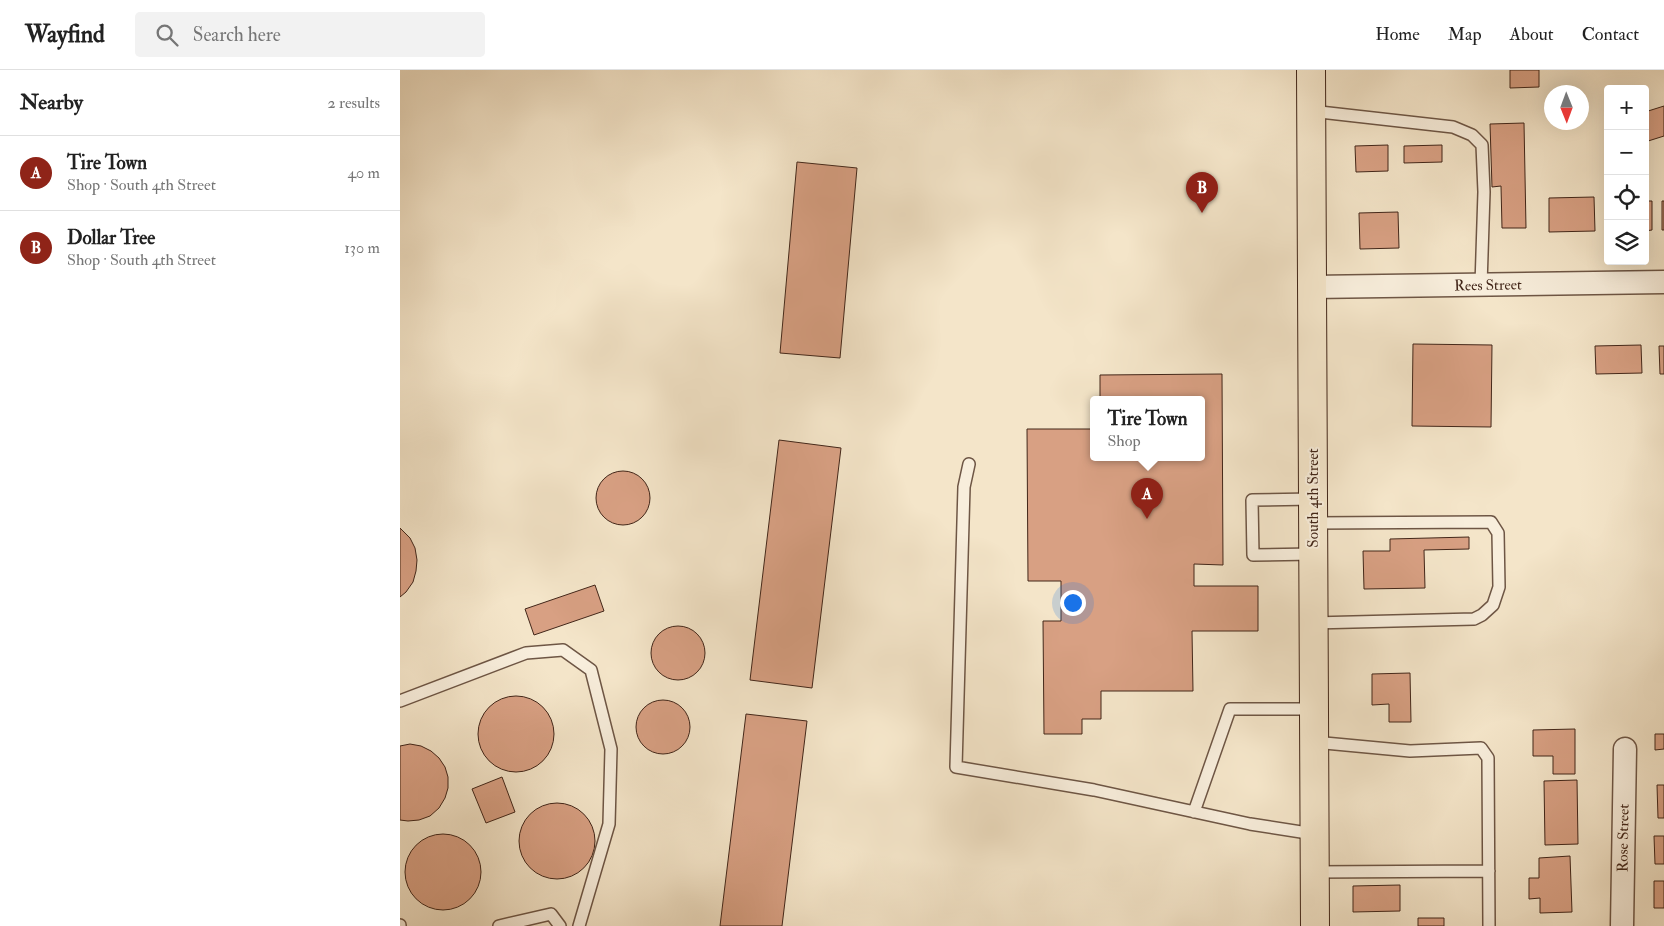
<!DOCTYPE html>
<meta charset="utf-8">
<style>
body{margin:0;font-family:"IM FELL Double Pica",serif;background:#f2f2f2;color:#222}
.controls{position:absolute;right:15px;top:15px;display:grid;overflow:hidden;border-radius:5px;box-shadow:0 5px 20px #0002}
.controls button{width:45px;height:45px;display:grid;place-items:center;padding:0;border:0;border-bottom:1px solid #e0e0e0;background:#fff;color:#222;font:25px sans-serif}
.compass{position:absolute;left:1144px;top:15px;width:45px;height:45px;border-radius:50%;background:#fff;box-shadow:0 5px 20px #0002;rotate:179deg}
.you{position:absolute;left:672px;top:532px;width:18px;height:18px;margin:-12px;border:4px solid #fff;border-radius:50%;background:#1a73e8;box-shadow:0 0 0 8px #1a73e833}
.badge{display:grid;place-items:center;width:32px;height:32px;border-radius:50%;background:#8f2418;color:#fff;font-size:16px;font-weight:700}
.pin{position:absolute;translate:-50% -41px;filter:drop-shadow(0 1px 2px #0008)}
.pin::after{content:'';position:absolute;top:26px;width:18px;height:15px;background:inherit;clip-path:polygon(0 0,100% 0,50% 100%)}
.popup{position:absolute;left:690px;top:326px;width:115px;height:65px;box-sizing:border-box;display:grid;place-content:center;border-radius:5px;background:#fff;filter:drop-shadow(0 1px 4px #0005);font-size:16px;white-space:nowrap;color:#767676}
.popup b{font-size:19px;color:#222}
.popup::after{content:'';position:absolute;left:50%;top:100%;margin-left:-10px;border:10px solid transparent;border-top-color:#fff}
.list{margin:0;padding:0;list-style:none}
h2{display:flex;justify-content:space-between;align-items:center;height:65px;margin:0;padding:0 20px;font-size:21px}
h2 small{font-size:16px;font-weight:400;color:#767676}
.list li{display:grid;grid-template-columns:32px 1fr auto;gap:15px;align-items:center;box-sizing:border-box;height:75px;padding:0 20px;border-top:1px solid #e0e0e0}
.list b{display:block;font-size:19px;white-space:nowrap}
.list p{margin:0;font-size:16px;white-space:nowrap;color:#767676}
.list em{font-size:16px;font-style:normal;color:#767676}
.icon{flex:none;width:28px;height:28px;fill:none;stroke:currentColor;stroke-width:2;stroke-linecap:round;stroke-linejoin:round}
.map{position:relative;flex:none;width:1264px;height:856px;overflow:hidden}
header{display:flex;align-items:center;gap:30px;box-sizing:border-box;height:70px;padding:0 25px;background:#fff;border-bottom:1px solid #e0e0e0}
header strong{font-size:24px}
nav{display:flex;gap:28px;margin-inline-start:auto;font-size:18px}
.search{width:350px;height:45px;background:#f2f2f2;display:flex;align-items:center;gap:12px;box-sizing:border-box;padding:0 18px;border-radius:5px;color:#767676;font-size:19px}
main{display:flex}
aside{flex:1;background:#fff}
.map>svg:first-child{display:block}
.building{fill:#d8a083;stroke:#422619}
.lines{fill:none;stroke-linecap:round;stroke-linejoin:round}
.service-casing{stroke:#6e5645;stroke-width:14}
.minor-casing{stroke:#6e5645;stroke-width:25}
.trunk-casing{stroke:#422619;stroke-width:30}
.service{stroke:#f8eedc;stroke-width:11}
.minor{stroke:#f8eedc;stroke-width:22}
.trunk{stroke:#f4e5c9;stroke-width:28}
.labels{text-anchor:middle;stroke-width:4;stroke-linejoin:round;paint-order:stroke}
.street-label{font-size:15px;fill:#422619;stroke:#f8eedc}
</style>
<header>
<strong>Wayfind</strong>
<div class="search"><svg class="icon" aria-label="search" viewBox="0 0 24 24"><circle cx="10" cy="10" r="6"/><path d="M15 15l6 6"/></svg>Search here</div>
<nav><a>Home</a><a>Map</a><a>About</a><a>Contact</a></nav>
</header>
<main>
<aside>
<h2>Nearby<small>2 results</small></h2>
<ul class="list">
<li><span class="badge">A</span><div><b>Tire Town</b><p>Shop · South 4th Street</p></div><em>40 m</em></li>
<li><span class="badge">B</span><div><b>Dollar Tree</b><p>Shop · South 4th Street</p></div><em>130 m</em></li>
</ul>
</aside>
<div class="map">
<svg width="1264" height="856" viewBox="0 0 1264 856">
<rect width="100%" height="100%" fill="#f4e5c9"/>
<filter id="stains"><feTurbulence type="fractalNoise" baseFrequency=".004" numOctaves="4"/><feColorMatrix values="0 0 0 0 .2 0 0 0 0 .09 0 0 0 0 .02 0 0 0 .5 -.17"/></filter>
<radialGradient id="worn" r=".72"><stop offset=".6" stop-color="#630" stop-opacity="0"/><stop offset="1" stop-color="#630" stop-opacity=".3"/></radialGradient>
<!-- building -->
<path class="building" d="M1110 0H1139V17L1110 18Z
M1264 36V66L1245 72V42Z
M1124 53 1126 158H1102L1101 116 1092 117 1090 54Z
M988 75V101L956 102 955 76Z
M1042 75V92L1004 93V76Z
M397 92 457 98 440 288 380 283Z
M1194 127 1195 161 1149 162V128Z
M1245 131H1252V160L1245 161Z
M1262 131H1264V160H1262Z
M1205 132H1208V161H1205Z
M998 142 999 178 960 179 959 143Z
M1013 274 1092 275 1091 357 1012 356Z
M1241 275 1242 303 1196 304 1195 276Z
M1259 276H1264V304H1260Z
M822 304 823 495 794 494V516H858V561H792L793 621H701V649H682V664H644L643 551H661V511H628L627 359H693V388H801V330H700V305Z
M379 370 441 378 412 618 350 610Z
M196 428a27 27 0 1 1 54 0a27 27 0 1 1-54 0Z
M0 458 10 468 15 478 17 490 16 501 13 512 6 522 0 527Z
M1069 467V479L1024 480 1025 518 964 519 963 481H990V469Z
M195 515 204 541 134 565 125 539Z
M251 583a27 27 0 1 1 54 0a27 27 0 1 1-54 0Z
M1010 603 1011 652H989V634L972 635V604Z
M78 664a38 38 0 1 1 76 0a38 38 0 1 1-76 0Z
M236 657a27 27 0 1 1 54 0a27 27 0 1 1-54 0Z
M346 644 407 651 382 856H320Z
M1175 659V704H1153V686H1133V660Z
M1255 664H1264V679L1255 680Z
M10 674 21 676 31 681 39 688 45 697 48 707V718L45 728 39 738 30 746 19 750 8 751 0 750V676Z
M102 707 115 742 86 753 72 719Z
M1177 710 1178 774 1145 775 1144 711Z
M1257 715H1264V748H1258Z
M119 771a38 38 0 1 1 76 0a38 38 0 1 1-76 0Z
M5 802a38 38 0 1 1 76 0a38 38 0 1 1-76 0Z
M1254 766H1264V794H1255Z
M1170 786 1172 842 1140 843V828L1129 829V808H1139V788Z
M1254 811H1264V838H1254Z
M1000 815V841L953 842V816Z
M1018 848H1044V856H1018Z"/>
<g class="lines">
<defs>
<path id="service" d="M911 41 1053 57 1072 65 1082 75 1084 122 1081 215
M569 394 564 417 556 697 694 720 850 754 914 764
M913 429 852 430 853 485 913 484
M913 453 1091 452 1098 463 1099 517 1093 535 1082 545 1074 549 913 553
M0 631 126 583 163 580 191 600 211 679 209 754 179 856
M914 672 1010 681 1081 678 1088 688 1089 856
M794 742 830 639H914
M914 802 1089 801
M0 855V856
M99 856 151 844 160 856"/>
<path id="minor" d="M912 217 1264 212
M1222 856 1225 679"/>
<path id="trunk" d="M911 0 915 856"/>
</defs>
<!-- service casing -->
<use href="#service" class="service-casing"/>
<!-- minor casing -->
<use href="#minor" class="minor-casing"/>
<!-- trunk casing -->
<use href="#trunk" class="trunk-casing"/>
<!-- service -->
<use href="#service" class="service"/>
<!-- minor -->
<use href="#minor" class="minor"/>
<!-- trunk -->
<use href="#trunk" class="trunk"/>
</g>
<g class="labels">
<!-- street labels -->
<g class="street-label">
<text transform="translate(1088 215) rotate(-1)" y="5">Rees Street</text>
<text transform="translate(913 428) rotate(-90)" y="5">South 4th Street</text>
<text transform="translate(1223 768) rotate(-89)" y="5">Rose Street</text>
</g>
</g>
<rect width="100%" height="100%" filter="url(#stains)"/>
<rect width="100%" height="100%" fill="url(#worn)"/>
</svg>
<div class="controls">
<button>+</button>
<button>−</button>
<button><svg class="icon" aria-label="locate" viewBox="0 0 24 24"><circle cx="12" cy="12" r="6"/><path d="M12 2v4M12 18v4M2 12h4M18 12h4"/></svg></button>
<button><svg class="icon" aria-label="layers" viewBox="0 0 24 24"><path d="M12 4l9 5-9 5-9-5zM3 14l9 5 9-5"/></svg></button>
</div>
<svg class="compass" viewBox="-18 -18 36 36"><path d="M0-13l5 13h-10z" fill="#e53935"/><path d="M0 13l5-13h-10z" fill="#767676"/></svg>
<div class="you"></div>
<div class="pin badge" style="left:747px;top:449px">A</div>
<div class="popup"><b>Tire Town</b>Shop</div>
<div class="pin badge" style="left:802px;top:143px">B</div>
</div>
</main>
